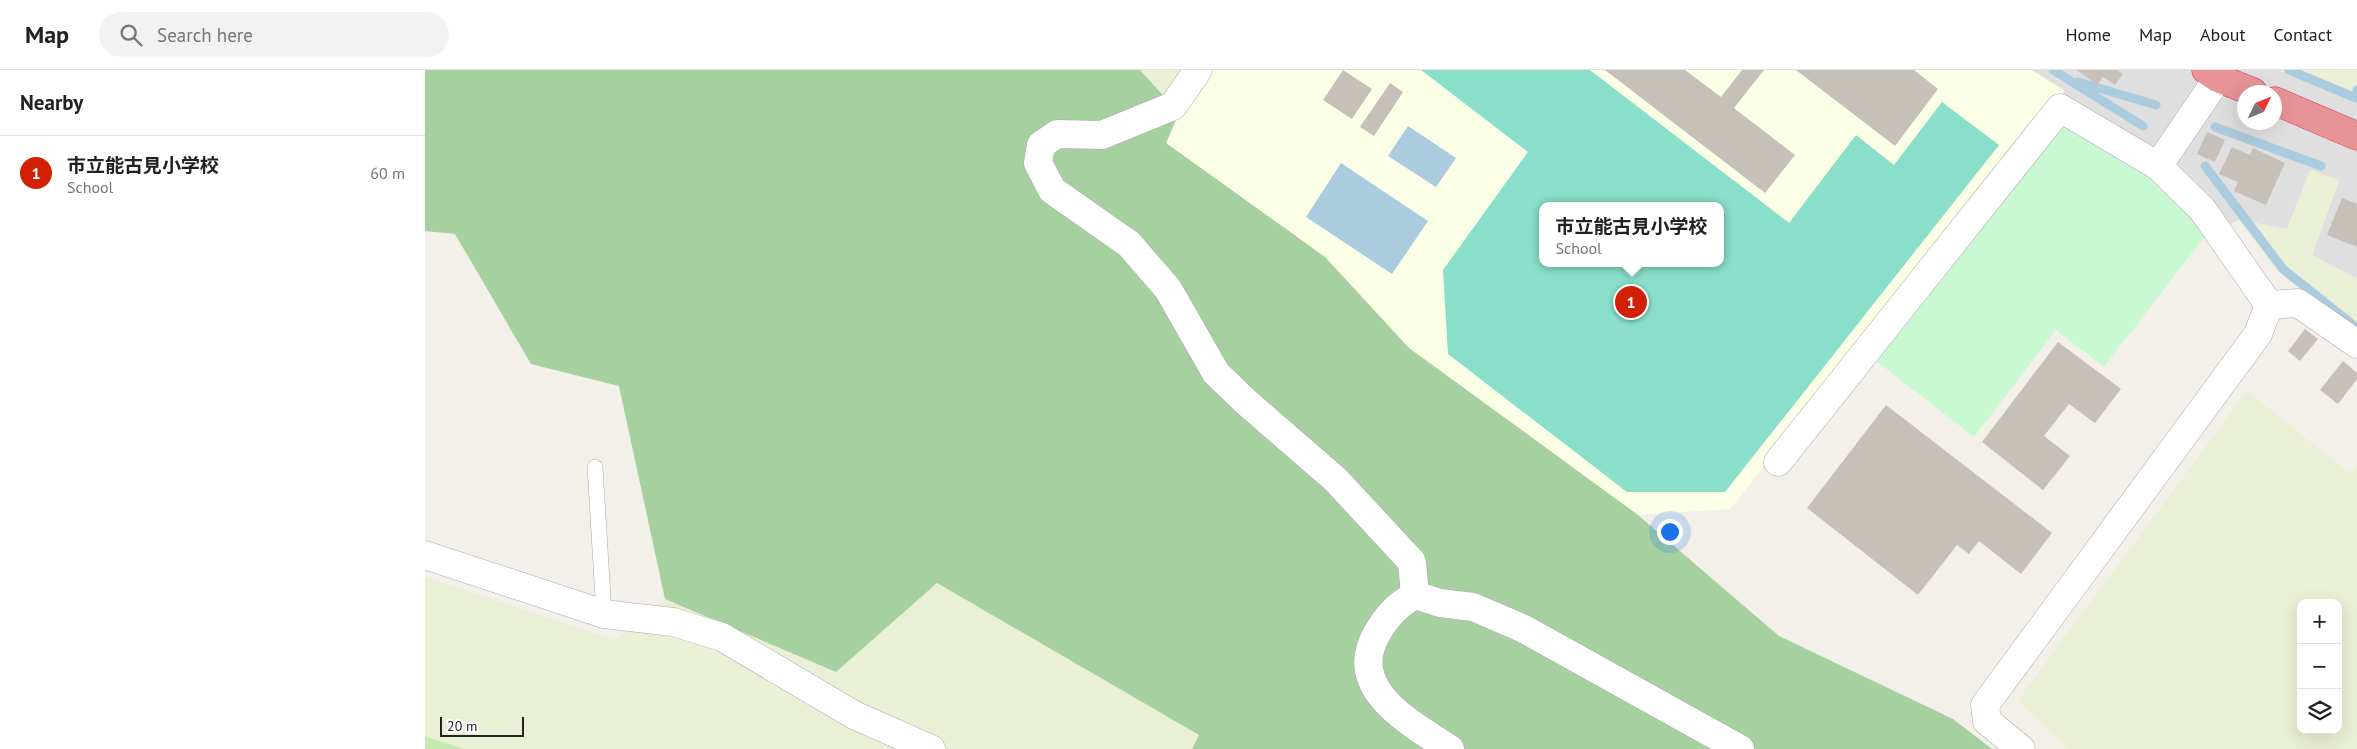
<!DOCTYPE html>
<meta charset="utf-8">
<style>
body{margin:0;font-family:"PT Sans","Noto Sans JP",sans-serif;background:#f2f2f2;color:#202124}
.controls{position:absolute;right:15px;bottom:15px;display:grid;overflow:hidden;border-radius:10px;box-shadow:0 5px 20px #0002}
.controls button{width:45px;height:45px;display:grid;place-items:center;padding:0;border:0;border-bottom:1px solid #e0e0e0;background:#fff;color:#202124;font:25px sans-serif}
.compass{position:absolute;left:1812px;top:15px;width:45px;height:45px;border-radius:50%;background:#fff;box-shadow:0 5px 20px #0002;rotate:47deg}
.scale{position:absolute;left:15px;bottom:12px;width:84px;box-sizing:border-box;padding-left:5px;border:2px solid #222;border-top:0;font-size:14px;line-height:18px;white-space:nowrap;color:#222;-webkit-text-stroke:4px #fff;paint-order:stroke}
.you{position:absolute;left:1244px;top:461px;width:18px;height:18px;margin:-12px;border:4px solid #fff;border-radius:50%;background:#1a73e8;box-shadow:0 0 0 8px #1a73e833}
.badge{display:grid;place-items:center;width:32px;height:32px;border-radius:50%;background:#d12003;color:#fff;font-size:16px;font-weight:700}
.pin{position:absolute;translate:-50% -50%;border:2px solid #fff;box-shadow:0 1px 5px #0006}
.popup{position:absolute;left:1114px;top:132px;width:185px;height:65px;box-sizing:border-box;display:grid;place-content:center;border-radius:10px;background:#fff;filter:drop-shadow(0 1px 4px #0005);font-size:16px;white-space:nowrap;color:#757577}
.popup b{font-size:19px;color:#202124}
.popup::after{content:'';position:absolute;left:50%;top:100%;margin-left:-10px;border:10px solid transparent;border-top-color:#fff}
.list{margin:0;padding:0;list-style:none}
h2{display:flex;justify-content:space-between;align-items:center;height:65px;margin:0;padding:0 20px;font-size:21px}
h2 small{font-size:16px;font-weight:400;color:#757577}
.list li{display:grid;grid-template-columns:32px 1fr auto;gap:15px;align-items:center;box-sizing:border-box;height:75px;padding:0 20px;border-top:1px solid #e0e0e0}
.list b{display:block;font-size:19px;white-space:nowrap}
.list p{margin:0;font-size:16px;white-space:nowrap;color:#757577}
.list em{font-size:16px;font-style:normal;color:#757577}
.icon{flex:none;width:28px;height:28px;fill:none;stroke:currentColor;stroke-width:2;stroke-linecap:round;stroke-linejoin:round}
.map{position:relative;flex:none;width:1932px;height:679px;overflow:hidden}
header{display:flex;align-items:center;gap:30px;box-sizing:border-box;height:70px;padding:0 25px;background:#fff;border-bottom:1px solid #e0e0e0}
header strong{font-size:24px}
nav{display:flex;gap:28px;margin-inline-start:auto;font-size:18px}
.search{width:350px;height:45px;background:#f2f2f2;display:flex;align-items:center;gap:12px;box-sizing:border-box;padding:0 18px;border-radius:28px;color:#757577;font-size:19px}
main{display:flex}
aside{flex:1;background:#fff}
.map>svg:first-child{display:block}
.residential{fill:#e0dfdf;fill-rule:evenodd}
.education{fill:#fbffe5;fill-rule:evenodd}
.farmland{fill:#eaf0d5;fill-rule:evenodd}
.grass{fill:#c5eab1}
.forest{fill:#a6d09f}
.park{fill:#c9f9d3}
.pitch{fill:#89dfca;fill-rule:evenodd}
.water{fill:#abcbde}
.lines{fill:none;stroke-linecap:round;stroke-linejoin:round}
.stream{stroke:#abcbde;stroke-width:9}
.building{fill:#c7c0b8}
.lane-casing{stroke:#a9a9a9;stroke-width:16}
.street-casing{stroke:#a9a9a9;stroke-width:29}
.highway-casing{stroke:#d92c4f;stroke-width:29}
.lane{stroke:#fff;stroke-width:15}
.street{stroke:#fff;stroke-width:28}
.highway{stroke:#e79397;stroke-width:28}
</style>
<header>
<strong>Map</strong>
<div class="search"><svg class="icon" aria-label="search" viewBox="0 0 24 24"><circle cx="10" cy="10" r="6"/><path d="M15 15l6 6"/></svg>Search here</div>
<nav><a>Home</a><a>Map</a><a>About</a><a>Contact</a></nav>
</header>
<main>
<aside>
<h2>Nearby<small></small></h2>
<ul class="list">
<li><span class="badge">1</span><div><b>市立能古見小学校</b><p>School</p></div><em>60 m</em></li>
</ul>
</aside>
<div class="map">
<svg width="1932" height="679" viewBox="0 0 1932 679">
<rect width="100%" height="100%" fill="#f2f0e9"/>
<!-- residential -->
<path class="residential" d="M1606 0H1855L1932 32V209L1887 185 1914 111 1885 100 1862 159 1814 150 1780 166 1637 51 1639 20ZM1820 22H1850V52H1820Z"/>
<!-- education -->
<path class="education" d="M782 0H1606L1639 20 1305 439 1213 445 984 278 900 187 741 73 754 43ZM1117 136H1295V193H1117Z"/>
<!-- farmland -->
<path class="farmland" d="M715 0H782L754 43Z
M1855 0H1932V32L1924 29Z
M1885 100 1914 110 1887 185 1932 209V263L1851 200 1814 150 1862 159Z
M1822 321 1924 403 1932 395V679H1644L1593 630ZM1876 533H1913V660H1876Z
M0 507 190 570 240 529 410 602 512 513 774 665 767 679H39L0 666Z"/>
<!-- grass -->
<path class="grass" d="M0 666 39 679H0Z"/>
<!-- forest -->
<path class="forest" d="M0 0H715L754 43 741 73 900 187 984 278 1213 445 1354 566 1528 649 1567 679H767L774 665 512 513 411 602 240 529 194 316 106 294 30 164 0 161Z"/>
<!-- park -->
<path class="park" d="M1637 51 1735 115 1780 166 1679 297 1631 260 1549 367 1446 287Z"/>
<!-- pitch -->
<path class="pitch" d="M996 0H1165L1364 153 1431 65 1469 95 1517 32 1574 75 1300 422H1202L1023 284 1018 200 1103 82ZM1117 136H1295V193H1117Z"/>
<!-- water -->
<path class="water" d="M983 56 1031 88 1011 117 963 86Z
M916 93 1003 151 967 204 881 147Z"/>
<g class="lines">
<!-- stream -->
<path class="stream" d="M1628 0 1718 56
M1864 0 1931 28 1932 20
M1653 12 1731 35
M1790 57 1896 96
M1780 96 1858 199 1932 258"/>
</g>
<!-- building -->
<path class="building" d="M918 0 947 19 927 49 898 30Z
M1180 0H1260L1296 27 1317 0H1339L1309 38 1370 85 1340 123Z
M1371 0H1489L1513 19 1470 76Z
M1652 0H1692L1698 4 1690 15 1678 7 1672 15Z
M965 13 978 22 949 66 935 57Z
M1782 62 1800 70 1790 92 1772 84Z
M1807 77 1825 85 1828 78 1860 93 1841 135 1809 121 1813 112 1794 104Z
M1917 128 1932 134V177L1902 165Z
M1880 259 1893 269 1875 291 1863 281Z
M1633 272 1696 319 1670 353 1644 334 1619 366 1645 386 1618 420 1557 372Z
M1918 291 1932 303V309L1913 334 1895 320Z
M1461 335 1627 463 1596 504 1554 471 1544 484 1532 475 1493 525 1382 438Z"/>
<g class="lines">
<defs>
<path id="lane" d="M170 397 179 544"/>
<path id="street" d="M773 0 748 36 677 65 632 64 616 75 613 93 627 120 704 174 743 219 791 303 820 331 911 410 987 492 990 525
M1844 235 1873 233 1932 274
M1353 392 1635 38 1733 96
M0 485 179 544 248 552 297 567 429 645 506 679
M1025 679C987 654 921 620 951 565 961 547 972 535 990 525L1015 533 1048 537 1099 559 1315 679
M1596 679 1562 651 1560 635 1833 264 1844 235 1777 139 1733 96 1793 8"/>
<path id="highway" d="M1781 0 1793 8 1828 22
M1850 31 1932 66"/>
</defs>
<!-- lane casing -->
<use href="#lane" class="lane-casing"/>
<!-- street casing -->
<use href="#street" class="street-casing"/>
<!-- highway casing -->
<use href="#highway" class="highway-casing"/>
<!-- lane -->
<use href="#lane" class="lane"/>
<!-- street -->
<use href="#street" class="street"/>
<!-- highway -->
<use href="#highway" class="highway"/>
</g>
</svg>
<div class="controls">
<button>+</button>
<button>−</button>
<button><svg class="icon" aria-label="layers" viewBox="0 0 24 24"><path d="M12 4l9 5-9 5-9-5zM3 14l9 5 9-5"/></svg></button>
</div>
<svg class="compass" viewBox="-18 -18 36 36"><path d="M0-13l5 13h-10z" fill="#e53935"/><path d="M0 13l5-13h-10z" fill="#757577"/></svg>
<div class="scale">20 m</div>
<div class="you"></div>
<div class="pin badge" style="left:1206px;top:232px">1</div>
<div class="popup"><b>市立能古見小学校</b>School</div>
</div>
</main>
